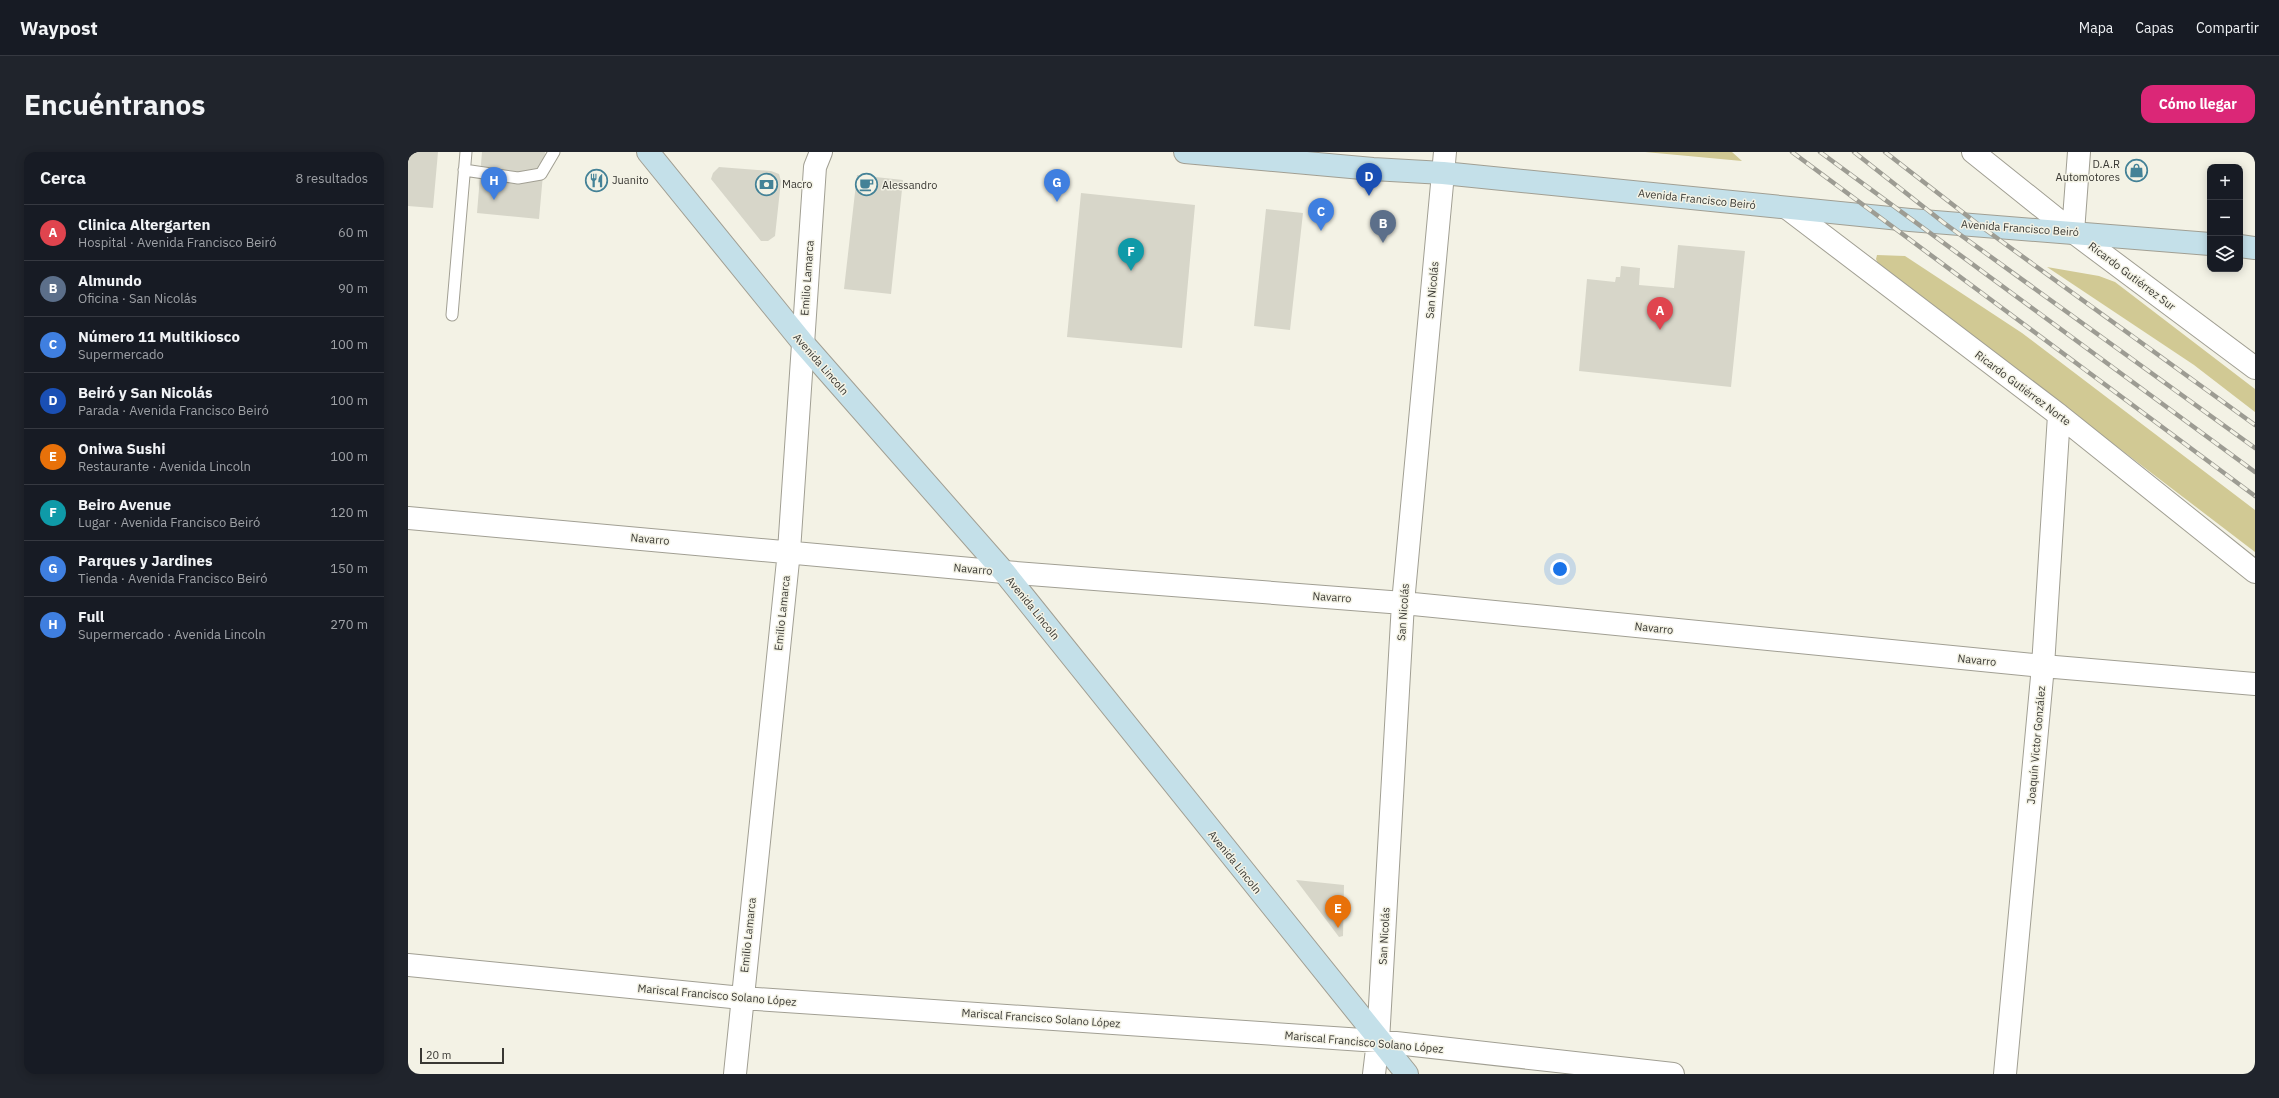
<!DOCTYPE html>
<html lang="es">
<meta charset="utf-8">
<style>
body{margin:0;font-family:"IBM Plex Sans",sans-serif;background:#20242c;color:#f1f3f6}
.controls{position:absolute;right:12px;top:12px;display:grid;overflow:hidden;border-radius:8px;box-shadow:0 2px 10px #0003}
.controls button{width:36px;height:36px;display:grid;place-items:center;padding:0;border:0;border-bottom:1px solid #363941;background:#171b24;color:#f1f3f6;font:20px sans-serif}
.scale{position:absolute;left:12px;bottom:10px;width:84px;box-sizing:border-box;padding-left:4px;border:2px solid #393833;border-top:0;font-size:11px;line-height:14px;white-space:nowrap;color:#393833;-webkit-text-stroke:3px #f3f2e5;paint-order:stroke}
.you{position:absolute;left:1152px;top:417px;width:14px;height:14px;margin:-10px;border:3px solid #fff;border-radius:50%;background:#1a73e8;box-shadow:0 0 0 6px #1a73e833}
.badge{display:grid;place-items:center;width:26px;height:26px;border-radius:50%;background:#db2777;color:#fff;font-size:13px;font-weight:700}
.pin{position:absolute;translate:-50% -33px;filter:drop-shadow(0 1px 2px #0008)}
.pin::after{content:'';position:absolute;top:21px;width:14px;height:12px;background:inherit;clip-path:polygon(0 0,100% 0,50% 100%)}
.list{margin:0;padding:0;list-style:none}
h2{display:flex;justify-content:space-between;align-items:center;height:52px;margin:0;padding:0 16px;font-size:17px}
h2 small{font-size:13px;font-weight:400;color:#9ea1a6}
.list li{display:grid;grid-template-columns:26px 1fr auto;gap:12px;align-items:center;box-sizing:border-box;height:56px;padding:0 16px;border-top:1px solid #363941}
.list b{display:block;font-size:15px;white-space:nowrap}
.list p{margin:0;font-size:13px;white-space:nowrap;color:#9ea1a6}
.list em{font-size:13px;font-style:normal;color:#9ea1a6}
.icon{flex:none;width:22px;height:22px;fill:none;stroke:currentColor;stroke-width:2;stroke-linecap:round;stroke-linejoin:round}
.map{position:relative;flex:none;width:1847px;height:922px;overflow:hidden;border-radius:12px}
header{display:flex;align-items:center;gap:24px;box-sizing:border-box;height:56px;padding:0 20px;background:#171b24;border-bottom:1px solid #363941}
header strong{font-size:19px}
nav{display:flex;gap:22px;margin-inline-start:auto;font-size:14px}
.intro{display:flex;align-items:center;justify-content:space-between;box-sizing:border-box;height:96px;padding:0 24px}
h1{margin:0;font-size:28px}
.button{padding:10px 18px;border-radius:12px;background:#db2777;color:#fff;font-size:14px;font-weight:700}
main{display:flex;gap:24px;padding:0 24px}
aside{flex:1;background:#171b24;border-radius:12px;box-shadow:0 2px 10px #0003}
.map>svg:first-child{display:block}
.green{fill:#d1c994}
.building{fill:#d7d6c9}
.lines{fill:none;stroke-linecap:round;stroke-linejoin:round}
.lane-casing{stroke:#a19f93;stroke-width:13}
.street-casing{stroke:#a19f93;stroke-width:24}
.secondary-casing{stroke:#a19f93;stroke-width:24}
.lane{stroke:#fff;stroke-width:11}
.street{stroke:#fff;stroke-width:22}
.secondary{stroke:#c4e0e9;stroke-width:22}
.rail-casing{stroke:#9d9c93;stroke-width:4.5}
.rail{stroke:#f3f2e5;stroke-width:3;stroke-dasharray:9;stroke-linecap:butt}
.labels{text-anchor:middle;stroke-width:3;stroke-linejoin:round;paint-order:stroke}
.poi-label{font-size:11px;fill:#393833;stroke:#f3f2e5;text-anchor:start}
.street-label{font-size:11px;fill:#393833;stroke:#f3f2e5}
</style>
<header>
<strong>Waypost</strong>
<nav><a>Mapa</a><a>Capas</a><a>Compartir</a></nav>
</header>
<div class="intro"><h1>Encuéntranos</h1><a class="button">Cómo llegar</a></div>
<main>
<aside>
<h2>Cerca<small>8 resultados</small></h2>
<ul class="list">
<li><span class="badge" style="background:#e0444e">A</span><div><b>Clinica Altergarten</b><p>Hospital · Avenida Francisco Beiró</p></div><em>60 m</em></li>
<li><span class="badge" style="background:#5c6f8a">B</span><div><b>Almundo</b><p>Oficina · San Nicolás</p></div><em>90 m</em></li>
<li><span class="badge" style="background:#3f7fe0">C</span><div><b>Número 11 Multikiosco</b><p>Supermercado</p></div><em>100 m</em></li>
<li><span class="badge" style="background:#1a4fb4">D</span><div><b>Beiró y San Nicolás</b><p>Parada · Avenida Francisco Beiró</p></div><em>100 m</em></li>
<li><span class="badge" style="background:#e8710a">E</span><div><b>Oniwa Sushi</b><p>Restaurante · Avenida Lincoln</p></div><em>100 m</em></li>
<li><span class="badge" style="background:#0f9aa8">F</span><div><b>Beiro Avenue</b><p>Lugar · Avenida Francisco Beiró</p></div><em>120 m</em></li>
<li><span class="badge" style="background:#3f7fe0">G</span><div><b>Parques y Jardines</b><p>Tienda · Avenida Francisco Beiró</p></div><em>150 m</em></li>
<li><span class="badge" style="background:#3f7fe0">H</span><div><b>Full</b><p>Supermercado · Avenida Lincoln</p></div><em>270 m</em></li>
</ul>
</aside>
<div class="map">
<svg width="1847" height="922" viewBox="0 0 1847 922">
<rect width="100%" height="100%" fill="#f3f2e5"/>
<!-- green -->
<path class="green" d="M1237 0H1324L1334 9Z
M1469 103 1497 104 1614 181 1847 358V400L1470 112 1468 107Z
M1639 115 1691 124 1707 130 1847 237V260L1786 213Z"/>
<!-- building -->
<path class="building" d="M0 0H30L25 56 0 54Z
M74 0H137L131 67 69 61Z
M311 15 363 19 371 22 373 29 367 84 360 89H353L303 27 305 21Z
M449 23 495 28 483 142 436 137Z
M673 41 787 53 774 196 659 185Z
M858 57 895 61 882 178 846 174Z
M1270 93 1337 99 1323 235 1171 219 1179 127 1207 130 1208 125H1212L1213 114 1232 116 1231 133 1266 136Z
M888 728 936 733 935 784 931 785Z"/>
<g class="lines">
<defs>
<path id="lane" d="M56 18 110 26 133 22 146 0
M44 163 58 0"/>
<path id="street" d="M1565 0 1665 80 1847 216
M1379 56 1651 263 1847 420
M1665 80 1671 0
M0 366 596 420 995 451 1635 514 1847 532
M0 813 334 846 970 889 1265 922
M327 922 381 399 407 15 413 0
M966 922 970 889 995 451 1037 0
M1597 922 1635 514 1651 263"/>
<path id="secondary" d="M240 0 395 191 596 420 999 922
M777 0 965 17 1035 21 1502 68 1802 92
M1832 94 1847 96"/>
</defs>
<!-- lane casing -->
<use href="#lane" class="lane-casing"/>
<!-- street casing -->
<use href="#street" class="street-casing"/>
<!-- secondary casing -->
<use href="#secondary" class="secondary-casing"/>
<!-- lane -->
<use href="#lane" class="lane"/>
<!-- street -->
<use href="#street" class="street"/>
<!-- secondary -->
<use href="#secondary" class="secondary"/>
<defs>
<path id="rail" d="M1384 0 1847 344
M1412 0 1847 320
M1446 0 1536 71 1847 296
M1477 0 1571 73 1847 273"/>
</defs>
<!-- rail casing -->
<use href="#rail" class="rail-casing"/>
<!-- rail -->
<use href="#rail" class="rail"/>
</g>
<!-- icons -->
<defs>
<symbol id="shop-ring" viewBox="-11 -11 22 22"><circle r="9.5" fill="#f3f2e5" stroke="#448297" stroke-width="1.5"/><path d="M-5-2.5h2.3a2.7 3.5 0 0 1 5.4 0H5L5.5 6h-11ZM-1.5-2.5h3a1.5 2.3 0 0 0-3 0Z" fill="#448297"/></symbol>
<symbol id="restaurant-ring" viewBox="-11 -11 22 22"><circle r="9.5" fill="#f3f2e5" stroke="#448297" stroke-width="1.5"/><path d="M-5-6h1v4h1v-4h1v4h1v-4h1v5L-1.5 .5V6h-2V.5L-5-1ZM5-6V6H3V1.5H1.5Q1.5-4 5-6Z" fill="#448297"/></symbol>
<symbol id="bank-ring" viewBox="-11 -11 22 22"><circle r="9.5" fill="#f3f2e5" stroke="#448297" stroke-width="1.5"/><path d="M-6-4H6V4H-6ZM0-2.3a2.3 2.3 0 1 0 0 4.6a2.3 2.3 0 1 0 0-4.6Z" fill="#448297"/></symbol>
<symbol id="cafe-ring" viewBox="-11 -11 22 22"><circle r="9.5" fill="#f3f2e5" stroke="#448297" stroke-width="1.5"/><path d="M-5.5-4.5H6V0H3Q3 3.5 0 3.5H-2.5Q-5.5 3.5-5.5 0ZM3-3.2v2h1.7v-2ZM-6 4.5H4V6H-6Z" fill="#448297"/></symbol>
</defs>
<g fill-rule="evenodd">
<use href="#shop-ring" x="1716" y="6" width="25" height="25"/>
<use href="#restaurant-ring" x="176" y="16" width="25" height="25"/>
<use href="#bank-ring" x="346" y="20" width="25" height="25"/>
<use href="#cafe-ring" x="446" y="20" width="25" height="25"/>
</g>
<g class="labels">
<!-- poi labels -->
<g class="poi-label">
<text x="1712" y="16" text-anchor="end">D.A.R<tspan x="1712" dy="13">Automotores</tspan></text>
<text x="204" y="32">Juanito</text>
<text x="374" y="36">Macro</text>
<text x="474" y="37">Alessandro</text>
</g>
<!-- street labels -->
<g class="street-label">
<text transform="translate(1289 47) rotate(6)" y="4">Avenida Francisco Beiró</text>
<text transform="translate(1612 76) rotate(4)" y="4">Avenida Francisco Beiró</text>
<text transform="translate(1724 124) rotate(37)" y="4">Ricardo Gutiérrez Sur</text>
<text transform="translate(399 126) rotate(-86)" y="4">Emilio Lamarca</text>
<text transform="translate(1024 138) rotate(-85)" y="4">San Nicolás</text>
<text transform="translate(413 212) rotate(49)" y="4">Avenida Lincoln</text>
<text transform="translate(1615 236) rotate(37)" y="4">Ricardo Gutiérrez Norte</text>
<text transform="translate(242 387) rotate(5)" y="4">Navarro</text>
<text transform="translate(565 417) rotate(5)" y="4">Navarro</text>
<text transform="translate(924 445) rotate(4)" y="4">Navarro</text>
<text transform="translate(625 456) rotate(51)" y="4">Avenida Lincoln</text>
<text transform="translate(995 460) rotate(-86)" y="4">San Nicolás</text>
<text transform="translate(374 461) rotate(-84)" y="4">Emilio Lamarca</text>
<text transform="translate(1246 476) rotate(6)" y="4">Navarro</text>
<text transform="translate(1569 508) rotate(6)" y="4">Navarro</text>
<text transform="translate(1628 593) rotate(-85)" y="4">Joaquín Victor González</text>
<text transform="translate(827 710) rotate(51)" y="4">Avenida Lincoln</text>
<text transform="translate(340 783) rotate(-84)" y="4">Emilio Lamarca</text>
<text transform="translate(976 784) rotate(-87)" y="4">San Nicolás</text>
<text transform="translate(309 843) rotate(5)" y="4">Mariscal Francisco Solano López</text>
<text transform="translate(633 866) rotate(4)" y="4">Mariscal Francisco Solano López</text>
<text transform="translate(956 890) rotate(5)" y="4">Mariscal Francisco Solano López</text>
</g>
</g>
</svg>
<div class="controls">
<button>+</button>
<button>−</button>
<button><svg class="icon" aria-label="layers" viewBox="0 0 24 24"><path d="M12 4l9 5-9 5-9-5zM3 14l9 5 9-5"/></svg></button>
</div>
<div class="scale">20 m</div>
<div class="you"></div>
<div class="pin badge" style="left:1252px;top:178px;background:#e0444e">A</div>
<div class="pin badge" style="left:975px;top:91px;background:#5c6f8a">B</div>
<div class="pin badge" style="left:913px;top:79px;background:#3f7fe0">C</div>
<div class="pin badge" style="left:961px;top:44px;background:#1a4fb4">D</div>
<div class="pin badge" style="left:930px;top:776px;background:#e8710a">E</div>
<div class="pin badge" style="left:723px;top:119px;background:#0f9aa8">F</div>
<div class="pin badge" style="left:649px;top:50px;background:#3f7fe0">G</div>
<div class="pin badge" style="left:86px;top:48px;background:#3f7fe0">H</div>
</div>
</main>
